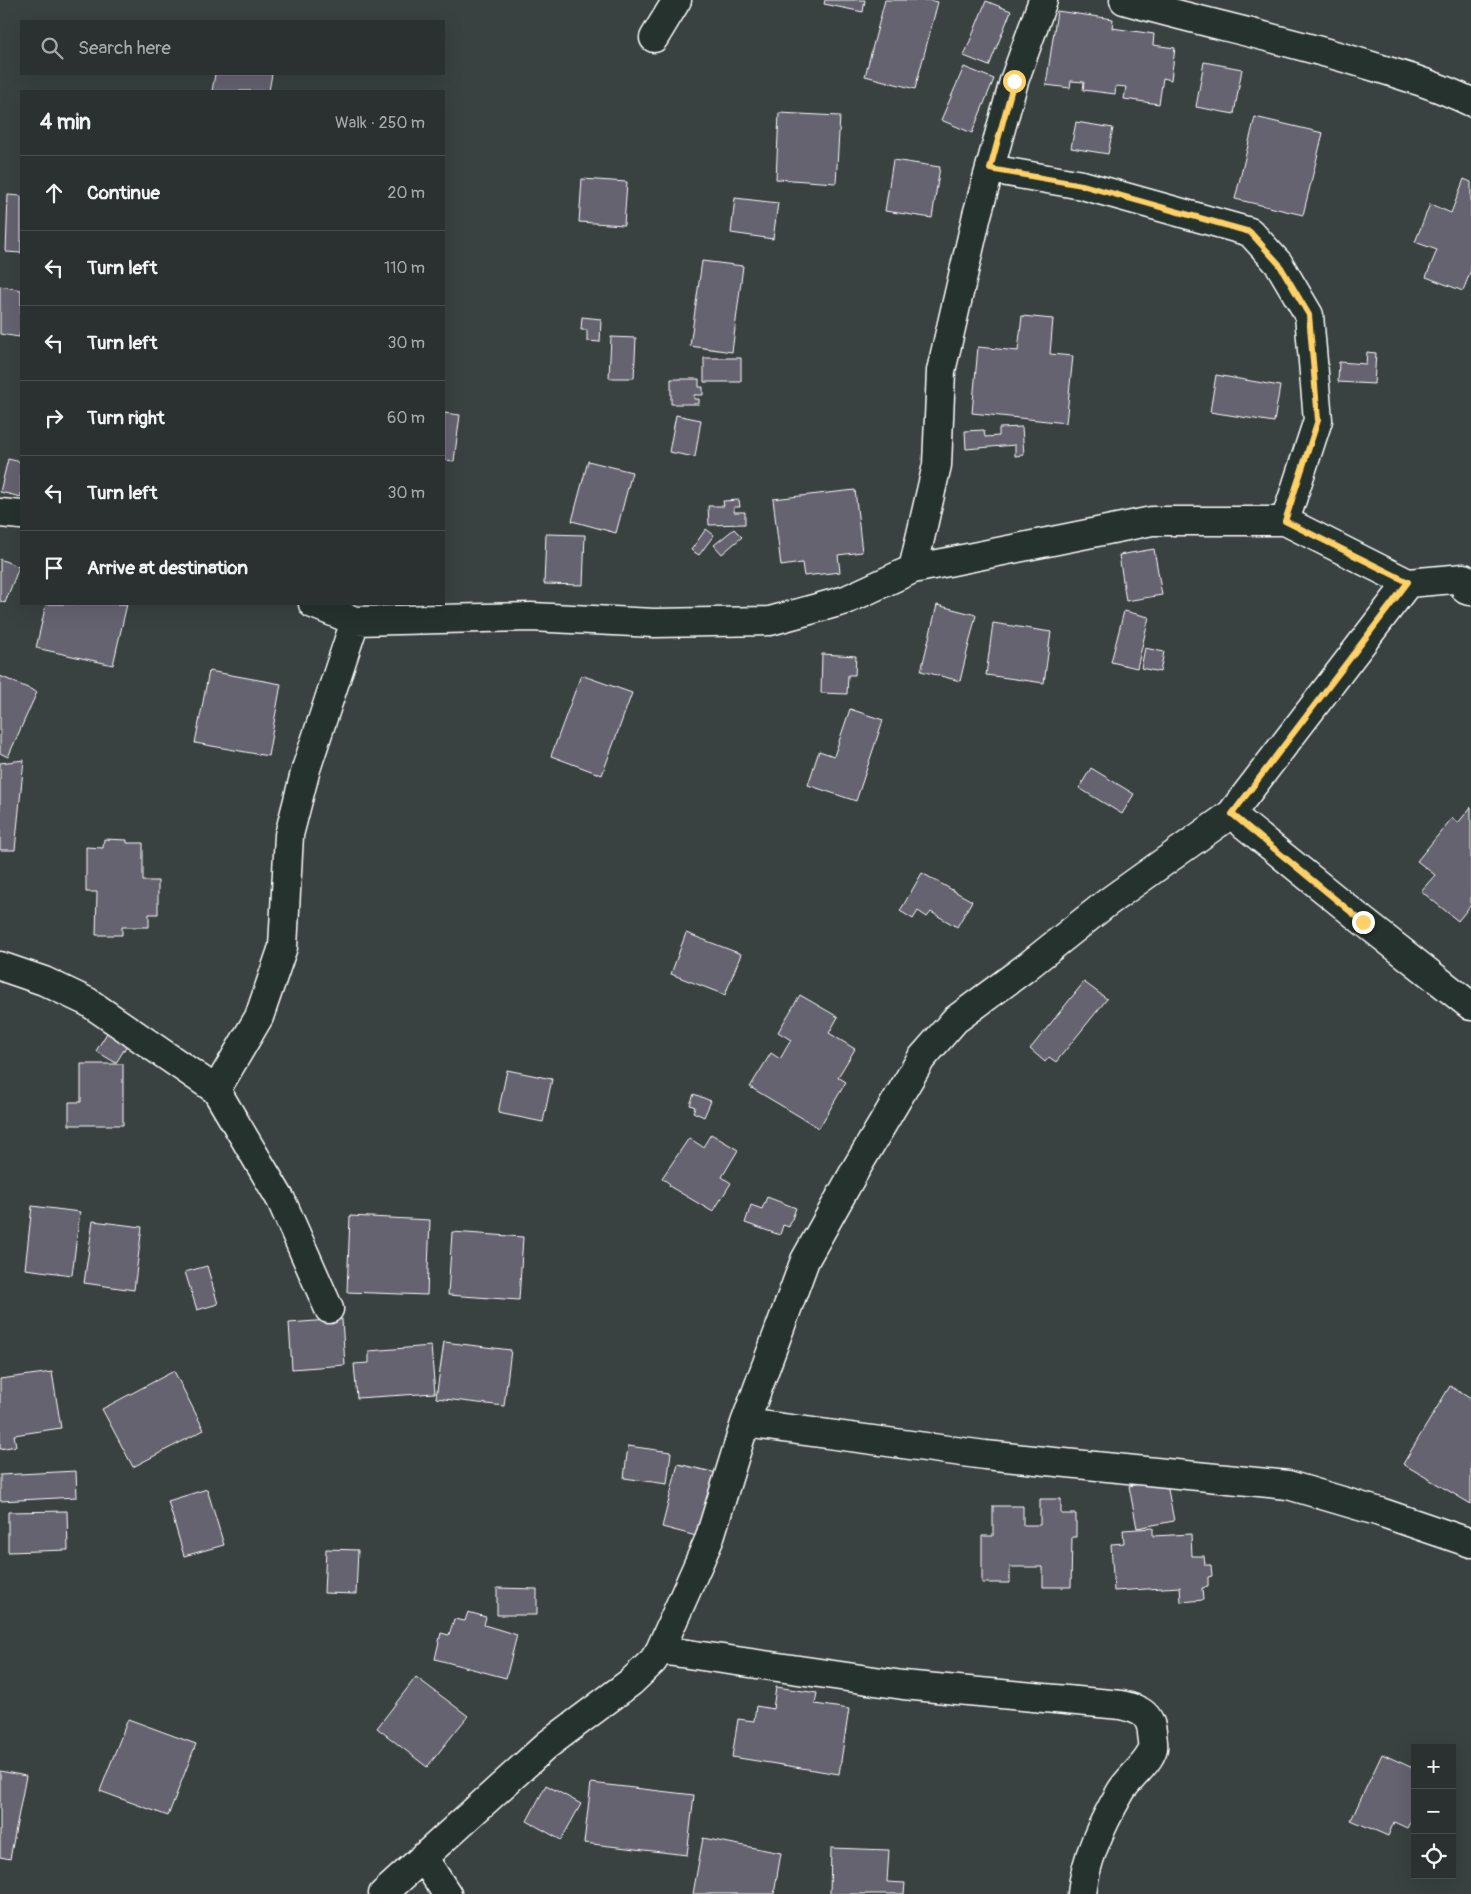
<!DOCTYPE html>
<meta charset="utf-8">
<style>
body{margin:0;font-family:Pangolin,sans-serif;background:#373d3d;color:#f1f3f6}
.controls{position:absolute;right:15px;bottom:15px;display:grid;overflow:hidden;border-radius:0px;box-shadow:0 5px 20px #0002}
.controls button{width:45px;height:45px;display:grid;place-items:center;padding:0;border:0;border-bottom:1px solid #474c4d;background:#2b3131;color:#f1f3f6;font:25px sans-serif}
.stop{position:absolute;width:15px;height:15px;margin:-11px;border:4px solid #ffd166;border-radius:50%;background:#fff}
.stop.end{background:#ffd166;border-color:#fff;box-shadow:0 1px 5px #0008}
.list{margin:0;padding:0;list-style:none}
h2{display:flex;justify-content:space-between;align-items:center;height:65px;margin:0;padding:0 20px;font-size:21px}
h2 small{font-size:16px;font-weight:400;color:#a6a9ab}
.list li{display:grid;grid-template-columns:32px 1fr auto;gap:15px;align-items:center;box-sizing:border-box;height:75px;padding:0 20px;border-top:1px solid #474c4d}
.list b{display:block;font-size:19px;white-space:nowrap}
.list em{font-size:16px;font-style:normal;color:#a6a9ab}
.icon{flex:none;width:28px;height:28px;fill:none;stroke:currentColor;stroke-width:2;stroke-linecap:round;stroke-linejoin:round}
.map{position:relative;flex:none;width:1471px;height:1894px;overflow:hidden}
.search{position:absolute;background:#2b3131;box-shadow:0 5px 20px #0002;left:20px;top:20px;width:425px;height:55px;display:flex;align-items:center;gap:12px;box-sizing:border-box;padding:0 18px;border-radius:0px;color:#a6a9ab;font-size:19px}
.panel{position:absolute;background:#2b3131;box-shadow:0 5px 20px #0002;left:20px;top:90px;width:425px;height:515px;border-radius:0px}
.map>svg:first-child{display:block}
.building{fill:#65636f;stroke:#fff}
.lines{fill:none;stroke-linecap:round;stroke-linejoin:round}
.minor-casing{stroke:#fff;stroke-width:31}
.minor{stroke:#26332d;stroke-width:28}
.route{stroke:#ffd166;stroke-width:6}
</style>
<div class="map">
<svg width="1471" height="1894" viewBox="0 0 1471 1894">
<rect width="100%" height="100%" fill="#394141"/>
<filter id="ink" filterUnits="userSpaceOnUse"><feTurbulence type="fractalNoise" baseFrequency=".02" numOctaves="2"/><feDisplacementMap in="SourceGraphic" scale="10" xChannelSelector="R" yChannelSelector="G"/><feConvolveMatrix kernelMatrix="1 2 1 2 8 2 1 2 1" color-interpolation-filters="sRGB"/></filter>
<g filter="url(#ink)">
<!-- building -->
<path class="building" d="M825 0H865L863 12 824 4Z
M885 0H929L938 2 915 89 865 76Z
M986 1 1011 11 989 66 964 56Z
M1057 11 1113 19 1112 28 1154 34 1153 45 1175 48 1171 80 1163 78 1159 104 1124 99 1126 87 1116 86 1115 94 1083 90 1084 82 1071 81 1070 88 1046 85Z
M1204 62 1242 69 1234 114 1196 107Z
M964 67 994 79 972 133 941 120Z
M215 74H272L269 91H212Z
M779 113 840 116 836 183 776 179Z
M1255 117 1323 133 1303 215 1235 199Z
M1076 122 1113 128 1108 154 1071 148Z
M893 160 940 167 932 218 885 211Z
M582 179 627 182 624 225 579 222Z
M1464 179 1471 182V270L1463 291 1426 277 1437 250 1415 242 1430 204 1451 213Z
M8 195 21 196V253L6 252Z
M735 198 778 203 773 239 731 233Z
M702 261 743 266 732 352 690 346Z
M0 286 21 290V327L19 337 0 334Z
M1022 316 1053 319 1050 354 1073 356 1066 423 972 413 978 347 1018 351Z
M582 317 601 319 600 342 587 341V330H581Z
M611 337 636 338 634 378H609Z
M1367 352 1376 353 1374 384 1338 382 1339 362 1366 364Z
M704 358H741V382H704Z
M1216 375 1280 386 1274 422 1210 412Z
M671 379H699V387H703V395H694V399H699V404H671Z
M444 413 460 415 454 461 444 460Z
M676 415 701 420 695 457 669 452Z
M1022 427 1024 455 1015 456V445L966 449 965 431 984 430 985 437 999 436V428Z
M8 459 21 462V497L0 492Z
M588 461 632 472 616 533 572 521Z
M855 490 862 552 838 555 840 572 804 576 802 563 781 566 773 499Z
M739 500 740 507H734V512H745V524L709 525 708 506H724L723 501Z
M706 529 714 535 699 555 691 550Z
M734 529 742 537 722 554 714 545Z
M546 534 585 535 583 585 544 584Z
M1154 549 1162 595 1126 601 1119 555Z
M0 559 19 567 5 603 0 601Z
M46 604H127L113 665 36 648Z
M937 605 976 615 960 681 921 671Z
M1124 611 1149 617 1137 668 1111 662Z
M993 623 1051 632 1044 683 986 675Z
M1145 648 1164 652 1160 672 1141 668Z
M822 654 856 656 855 675H848L847 694 821 693Z
M209 671 281 684 268 756 195 743Z
M581 675 632 693 602 775 551 756Z
M0 676 37 692 8 757 0 753Z
M850 709 883 720 856 801 808 785 819 751 834 756Z
M24 760 15 850H0V763Z
M1091 768 1134 794 1122 814 1079 788Z
M1471 807V905L1458 921 1421 891 1435 875 1417 861 1452 818 1458 823Z
M104 839 127 840V843H143V881H158V914H149V927H122V935H96L97 892H86V847L103 848Z
M922 873 972 901 957 927 931 912 927 917 918 911 913 919 900 911Z
M686 933 741 954 725 995 671 974Z
M1084 982 1107 999 1056 1062 1049 1057 1045 1062 1030 1049Z
M800 995 838 1017 829 1033 855 1049 838 1077 846 1082 819 1128 750 1087 771 1053 780 1059 791 1040 778 1032Z
M107 1033 127 1045 116 1063 96 1051Z
M81 1064H123V1125H69V1102H81Z
M507 1070 552 1079 543 1122 498 1113Z
M694 1094 711 1101 704 1117 693 1112 695 1107 690 1105Z
M711 1134 738 1150 722 1177 731 1183 713 1212 669 1186 670 1184 662 1178 689 1138 703 1147Z
M767 1197 796 1208 789 1227 783 1225 780 1235 745 1223 751 1205 762 1209Z
M32 1206 80 1212 72 1275 25 1269Z
M350 1216 430 1220 427 1295 347 1292Z
M93 1221 142 1227 134 1290 84 1283Z
M452 1232 523 1237 519 1300 448 1295Z
M207 1266 218 1304 197 1310 185 1272Z
M342 1319 345 1365 292 1369 289 1323Z
M444 1342 511 1350 504 1406 436 1398Z
M431 1346 435 1393 357 1398 354 1364 369 1363V1351Z
M174 1371 204 1430 133 1467 102 1409Z
M52 1372 61 1428 14 1435 16 1446 0 1449V1379Z
M1450 1386 1471 1399V1504L1403 1464Z
M628 1446 671 1452 667 1484 624 1478Z
M678 1464 717 1473 700 1537 662 1527Z
M76 1471 77 1497 0 1501V1475Z
M1166 1479 1174 1521 1137 1528 1129 1486Z
M207 1489 224 1545 184 1556 168 1501Z
M1040 1499H1061V1514H1076V1537H1072L1071 1587H1043V1567H1010V1583H982V1536H993V1506H1023V1525H1040Z
M67 1511 68 1550 8 1552V1512Z
M1153 1528V1536L1191 1534 1192 1556H1204L1205 1565H1211L1212 1576 1208 1577V1587L1202 1588 1203 1600 1181 1602 1180 1587 1114 1591 1111 1544 1124 1543 1123 1530Z
M326 1549 358 1550 356 1594 324 1593Z
M497 1588 537 1589V1615H497Z
M468 1612 486 1617 484 1625 517 1635 506 1678 435 1659 441 1633 449 1635 454 1619 465 1621Z
M416 1677 468 1716 427 1767 377 1728Z
M776 1687 817 1693 815 1704 849 1709 839 1774 732 1757 738 1719 754 1721 756 1706 773 1709Z
M128 1719 196 1744 168 1816 100 1791Z
M1382 1754 1415 1769V1784L1413 1789 1415 1790V1813L1407 1828 1394 1822 1388 1836 1351 1820Z
M0 1771 26 1776 10 1859 0 1857Z
M591 1783 694 1795 687 1855 584 1843Z
M546 1785 581 1804 561 1840 527 1821Z
M703 1838 781 1853 774 1894H693Z
M831 1848 889 1850 887 1882 905 1883 904 1894H830Z"/>
<g class="lines">
<defs>
<path id="minor" d="M1124 0C1208 24 1294 41 1378 68 1411 78 1440 87 1471 102
M654 38 677 0
M990 169 1082 185 1250 232 1279 264 1309 315 1318 420 1285 521
M0 513 21 515
M913 569 937 465 941 371 977 215 1014 81 1043 0
M313 604 355 621 531 617 654 623 770 621 846 600 913 569 1152 521H1285L1408 583 1464 578 1466 590 1471 591
M1231 814 1363 921 1471 1006
M0 966 44 981 88 1002 216 1090 259 1017 283 947 289 835 306 769 355 621
M216 1090 281 1200 329 1309
M745 1423 985 1455 1288 1485 1380 1512 1471 1543
M660 1650 903 1685 1121 1705C1139 1709 1150 1713 1152 1732 1152 1737 1154 1743 1153 1748 1150 1762 1129 1778 1121 1791 1103 1822 1085 1858 1082 1894
M423 1857 447 1894
M383 1894 547 1745 631 1682 653 1661 660 1650 709 1540 745 1423 805 1260 857 1167 921 1059 955 1020 1024 969 1108 902 1231 814 1408 583"/>
</defs>
<!-- minor casing -->
<use href="#minor" class="minor-casing"/>
<!-- minor -->
<use href="#minor" class="minor"/>
</g>
</g>
<g class="lines" filter="url(#ink)">
<!-- route -->
<path class="route" d="M1014 81 990 169 1082 185 1250 232 1279 264 1309 315 1318 420 1285 521 1408 582 1232 814 1363 922"/>
</g>
</svg>
<div class="controls">
<button>+</button>
<button>−</button>
<button><svg class="icon" aria-label="locate" viewBox="0 0 24 24"><circle cx="12" cy="12" r="6"/><path d="M12 2v4M12 18v4M2 12h4M18 12h4"/></svg></button>
</div>
<div class="stop" style="left:1014px;top:81px"></div>
<div class="stop end" style="left:1363px;top:922px"></div>
<div class="search"><svg class="icon" aria-label="search" viewBox="0 0 24 24"><circle cx="10" cy="10" r="6"/><path d="M15 15l6 6"/></svg>Search here</div>
<section class="panel">
<h2>4 min<small>Walk · 250 m</small></h2>
<ul class="list">
<li><svg class="icon" aria-label="ahead" viewBox="0 0 24 24"><path d="M12 20V5M6 11l6-6 6 6"/></svg><div><b>Continue</b></div><em>20 m</em></li>
<li><svg class="icon" aria-label="left" viewBox="0 0 24 24"><path d="M17 20v-9H6M10 6l-5 5 5 5"/></svg><div><b>Turn left</b></div><em>110 m</em></li>
<li><svg class="icon" aria-label="left" viewBox="0 0 24 24"><path d="M17 20v-9H6M10 6l-5 5 5 5"/></svg><div><b>Turn left</b></div><em>30 m</em></li>
<li><svg class="icon" aria-label="right" viewBox="0 0 24 24"><path d="M7 20v-9h11M14 6l5 5-5 5"/></svg><div><b>Turn right</b></div><em>60 m</em></li>
<li><svg class="icon" aria-label="left" viewBox="0 0 24 24"><path d="M17 20v-9H6M10 6l-5 5 5 5"/></svg><div><b>Turn left</b></div><em>30 m</em></li>
<li><svg class="icon" aria-label="arrive" viewBox="0 0 24 24"><path d="M6 21V4h12l-3 4 3 4H6"/></svg><div><b>Arrive at destination</b></div></li>
</ul>
</section>
</div>
